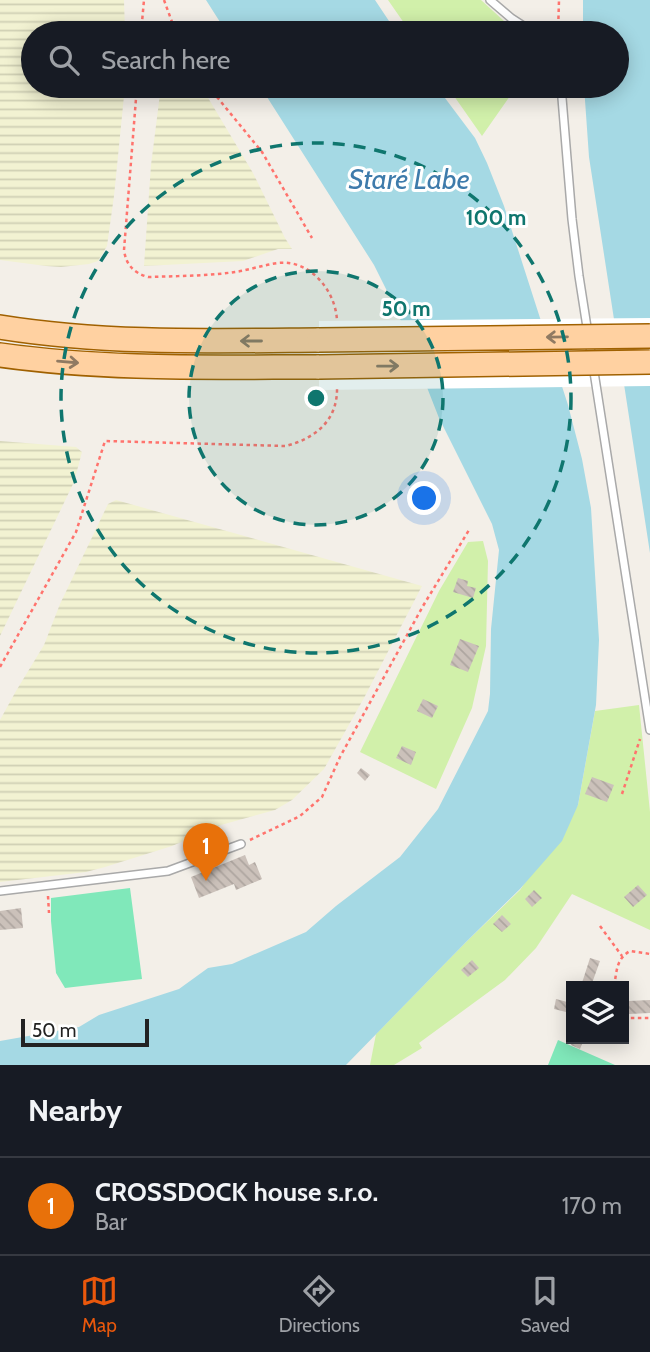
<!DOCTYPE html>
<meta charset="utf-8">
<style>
body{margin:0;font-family:Cabin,sans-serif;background:#20242c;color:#f1f3f6}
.controls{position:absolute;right:21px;bottom:21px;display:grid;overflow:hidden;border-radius:0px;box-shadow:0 4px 18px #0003}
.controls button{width:63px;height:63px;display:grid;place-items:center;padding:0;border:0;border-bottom:2px solid #363941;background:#171b24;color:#f1f3f6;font:35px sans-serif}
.scale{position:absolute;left:21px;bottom:18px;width:128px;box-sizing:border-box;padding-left:7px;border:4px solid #222;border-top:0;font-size:19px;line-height:24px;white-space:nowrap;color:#222;-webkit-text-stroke:5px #fff;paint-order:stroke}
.you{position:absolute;left:425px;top:499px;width:24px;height:24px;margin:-18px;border:5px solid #fff;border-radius:50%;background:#1a73e8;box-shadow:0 0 0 10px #1a73e833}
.badge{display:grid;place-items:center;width:46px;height:46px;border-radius:50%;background:#ea580c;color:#fff;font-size:23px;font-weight:700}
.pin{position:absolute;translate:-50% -58px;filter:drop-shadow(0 2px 4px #0008)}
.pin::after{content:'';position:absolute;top:37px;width:24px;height:21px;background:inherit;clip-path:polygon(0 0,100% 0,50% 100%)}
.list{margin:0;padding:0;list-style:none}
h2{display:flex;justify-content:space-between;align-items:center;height:91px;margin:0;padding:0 28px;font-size:30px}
h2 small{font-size:23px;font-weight:400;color:#9ea1a6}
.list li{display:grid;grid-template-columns:46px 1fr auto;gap:21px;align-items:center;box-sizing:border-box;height:98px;padding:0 28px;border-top:2px solid #363941}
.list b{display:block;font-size:26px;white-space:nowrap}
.list p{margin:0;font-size:23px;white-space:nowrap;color:#9ea1a6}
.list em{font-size:23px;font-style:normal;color:#9ea1a6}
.icon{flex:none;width:38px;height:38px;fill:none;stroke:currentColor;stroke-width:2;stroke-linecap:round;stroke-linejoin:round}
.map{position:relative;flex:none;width:650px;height:1065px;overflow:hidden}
.search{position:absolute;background:#171b24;box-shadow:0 4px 18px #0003;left:21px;right:21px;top:21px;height:77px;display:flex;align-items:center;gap:18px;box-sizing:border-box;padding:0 24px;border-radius:38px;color:#9ea1a6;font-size:26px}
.sheet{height:189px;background:#171b24}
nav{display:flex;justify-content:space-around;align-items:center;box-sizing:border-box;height:98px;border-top:2px solid #363941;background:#171b24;font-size:19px;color:#9ea1a6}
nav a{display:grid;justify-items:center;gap:4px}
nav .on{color:#ea580c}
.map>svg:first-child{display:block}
.farmland{fill:url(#farmland-rules)}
.grass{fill:#d1f0aa}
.pitch{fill:#80e8ba}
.water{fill:#a5d9e4}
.pier{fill:#fff}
.building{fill:url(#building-back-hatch)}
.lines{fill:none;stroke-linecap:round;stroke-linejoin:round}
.service-casing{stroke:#a9a9a9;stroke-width:10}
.primary-casing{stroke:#a06100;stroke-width:26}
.path{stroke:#ff736d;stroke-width:2.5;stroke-dasharray:3.5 3.5;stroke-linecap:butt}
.service{stroke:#fff;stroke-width:7}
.primary{stroke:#ffd1a1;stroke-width:23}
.primary-bridge-casing{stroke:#a06100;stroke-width:26;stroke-linecap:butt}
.primary-bridge{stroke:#ffd1a1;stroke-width:23}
.oneway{stroke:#907a62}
.ring{fill:none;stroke:#0f766e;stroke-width:3.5;stroke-dasharray:12 9}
.labels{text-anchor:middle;stroke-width:6;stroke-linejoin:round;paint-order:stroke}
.water-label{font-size:28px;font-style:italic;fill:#3e7bab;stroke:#fff}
.centre{fill:#0f766e;stroke:#fff;stroke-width:3.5}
.ring-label{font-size:21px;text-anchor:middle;font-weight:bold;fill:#0f766e;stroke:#fff;stroke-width:6;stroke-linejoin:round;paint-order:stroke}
</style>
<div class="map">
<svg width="650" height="1065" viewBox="0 0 650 1065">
<defs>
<pattern id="farmland-rules" width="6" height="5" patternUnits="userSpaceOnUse" patternTransform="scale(1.75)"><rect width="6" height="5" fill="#f2f2d2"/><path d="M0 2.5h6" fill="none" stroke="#cfcfb4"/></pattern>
<pattern id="building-back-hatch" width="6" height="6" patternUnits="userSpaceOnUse" patternTransform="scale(1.75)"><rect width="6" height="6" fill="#cbc1ba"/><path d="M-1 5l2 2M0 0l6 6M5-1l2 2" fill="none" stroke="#aea6a0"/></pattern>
</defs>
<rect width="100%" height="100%" fill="#f3efe8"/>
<!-- farmland -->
<path class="farmland" d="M0 0H124L125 33H33V86H125L114 196 107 246 98 261 89 264 61 267 46 266 0 260Z
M161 86H201L253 173 285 238 292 249H278L243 261 144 266 151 165Z
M0 441 76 447 82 452 74 482 0 636Z
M116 500 422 586 364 698 324 769 292 800 275 810 221 825 172 846 105 867 86 872 0 882V720L16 691 44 645 60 604 108 504Z"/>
<!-- grass -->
<path class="grass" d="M388 0H481L517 33H411Z
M447 86H517L482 136Z
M483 541 488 561 486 646 472 708 436 789 360 752 439 591 468 542Z
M639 705 650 812V930L572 894 536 948 505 980 419 1043 422 1048 394 1065H370L376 1034 466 942 520 890 578 805 595 711Z"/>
<!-- pitch -->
<path class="pitch" d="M130 888 142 979 65 988 56 973 51 921V898Z
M558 1040 615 1065H548Z"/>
<!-- water -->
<path class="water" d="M206 0H375L397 33H227Z
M583 0H650V553L589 157 584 86H617V33H583Z
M260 86H436L475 138 487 163 504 206 568 405 582 459 591 508 599 640 596 705 578 805 562 841 520 889 466 942 346 1065H0V1041L79 1027 99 1015 179 989 208 968 232 964 306 932 336 906 400 857 438 809 488 711 490 694 491 629 499 550 492 524 439 418 397 311 374 265Z"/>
<!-- pier -->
<path class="pier" d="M650 318V386L319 390V321Z"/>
<!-- building -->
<path class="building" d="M469 86H482L484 89 475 95Z
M458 578 468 581 467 586 476 588 473 598 453 592Z
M460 639 479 646 468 672 450 665Z
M423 699 438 706 432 718 417 711Z
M402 746 416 752 411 765 396 758Z
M361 768 370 775 365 781 357 773Z
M592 777 614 785 607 802 585 794Z
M245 855 249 865 255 862 262 879 236 890 234 884 199 898 191 877Z
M638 885 647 895 633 907 624 897Z
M534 890 542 898 532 907 525 899Z
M21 908 23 928 0 930V911Z
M502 915 511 924 502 932 493 924Z
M590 958 600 961 591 986H581Z
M472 960 479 968 468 977 461 970Z
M556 999 571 1003 570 1013 554 1009Z
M650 1000V1013L629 1014V1001Z
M573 1039H584L580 1049 571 1045Z"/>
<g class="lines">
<defs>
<path id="service" d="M490 0 511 18 534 33
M561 86 572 219 579 276 650 730
M0 891 168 871 241 844"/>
<path id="primary" d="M0 327C106 344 212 341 319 340
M0 355C106 370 213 367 319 367"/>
</defs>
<!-- service casing -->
<use href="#service" class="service-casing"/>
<!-- primary casing -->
<use href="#primary" class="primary-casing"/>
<!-- path -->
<path class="path" d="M164 0 176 33
M141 33 144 0
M558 33 559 0
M137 86 124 250C126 265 134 273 148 277 177 276 207 276 235 272 249 270 263 265 278 263 310 259 336 291 337 321
M208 86 262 152 312 238
M0 667 76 532 105 441 286 446C316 438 338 420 337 387
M622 794 640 739
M250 840 300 816 322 797 340 757 423 606 469 530
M48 896 49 913
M600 926 622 956
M614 986C617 971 616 959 630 951L650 954
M624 1017 627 1018H650"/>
<!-- service -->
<use href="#service" class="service"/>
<!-- primary -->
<use href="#primary" class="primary"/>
<defs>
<path id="primary-bridge" d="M319 340 650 336
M319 367 650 362"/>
</defs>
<!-- primary-bridge casing -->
<use href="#primary-bridge" class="primary-bridge-casing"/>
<!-- primary-bridge -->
<use href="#primary-bridge" class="primary-bridge"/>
</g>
<!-- one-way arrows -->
<defs><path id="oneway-shaft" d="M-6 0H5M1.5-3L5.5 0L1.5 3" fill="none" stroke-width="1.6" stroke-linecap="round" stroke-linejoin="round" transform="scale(1.75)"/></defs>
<g class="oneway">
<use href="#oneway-shaft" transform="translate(557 337) rotate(179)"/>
<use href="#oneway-shaft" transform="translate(251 341) rotate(180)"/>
<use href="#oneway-shaft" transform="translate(68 362) rotate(5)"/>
<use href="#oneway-shaft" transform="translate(388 366) rotate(-1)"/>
</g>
<!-- distance rings -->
<circle cx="316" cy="398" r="127" fill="#0f766e" fill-opacity=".12"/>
<g class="ring">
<circle cx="316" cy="398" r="127"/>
<circle cx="316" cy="398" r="255"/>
</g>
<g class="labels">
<!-- water labels -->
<g class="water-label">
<text x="409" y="189">Staré Labe</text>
</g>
</g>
<circle cx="316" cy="398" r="10" class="centre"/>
<g class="ring-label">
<text x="496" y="225">100 m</text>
<text x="406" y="316">50 m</text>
</g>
</svg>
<div class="controls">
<button><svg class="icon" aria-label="layers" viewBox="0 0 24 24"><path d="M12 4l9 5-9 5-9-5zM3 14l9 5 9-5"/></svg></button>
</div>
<div class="scale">50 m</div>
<div class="you"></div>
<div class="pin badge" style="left:206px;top:881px;background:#e8710a">1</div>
<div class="search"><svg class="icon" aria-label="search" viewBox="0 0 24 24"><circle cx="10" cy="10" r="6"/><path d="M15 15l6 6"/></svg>Search here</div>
</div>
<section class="sheet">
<h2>Nearby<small></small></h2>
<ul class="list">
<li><span class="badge" style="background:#e8710a">1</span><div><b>CROSSDOCK house s.r.o.</b><p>Bar</p></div><em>170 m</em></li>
</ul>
</section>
<nav>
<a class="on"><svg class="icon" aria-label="map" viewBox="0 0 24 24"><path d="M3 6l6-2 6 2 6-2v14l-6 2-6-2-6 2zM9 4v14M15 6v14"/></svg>Map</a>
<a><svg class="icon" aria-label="directions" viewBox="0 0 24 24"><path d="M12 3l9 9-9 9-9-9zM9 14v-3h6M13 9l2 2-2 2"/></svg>Directions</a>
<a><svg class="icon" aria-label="saved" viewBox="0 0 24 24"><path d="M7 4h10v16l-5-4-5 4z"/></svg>Saved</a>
</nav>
